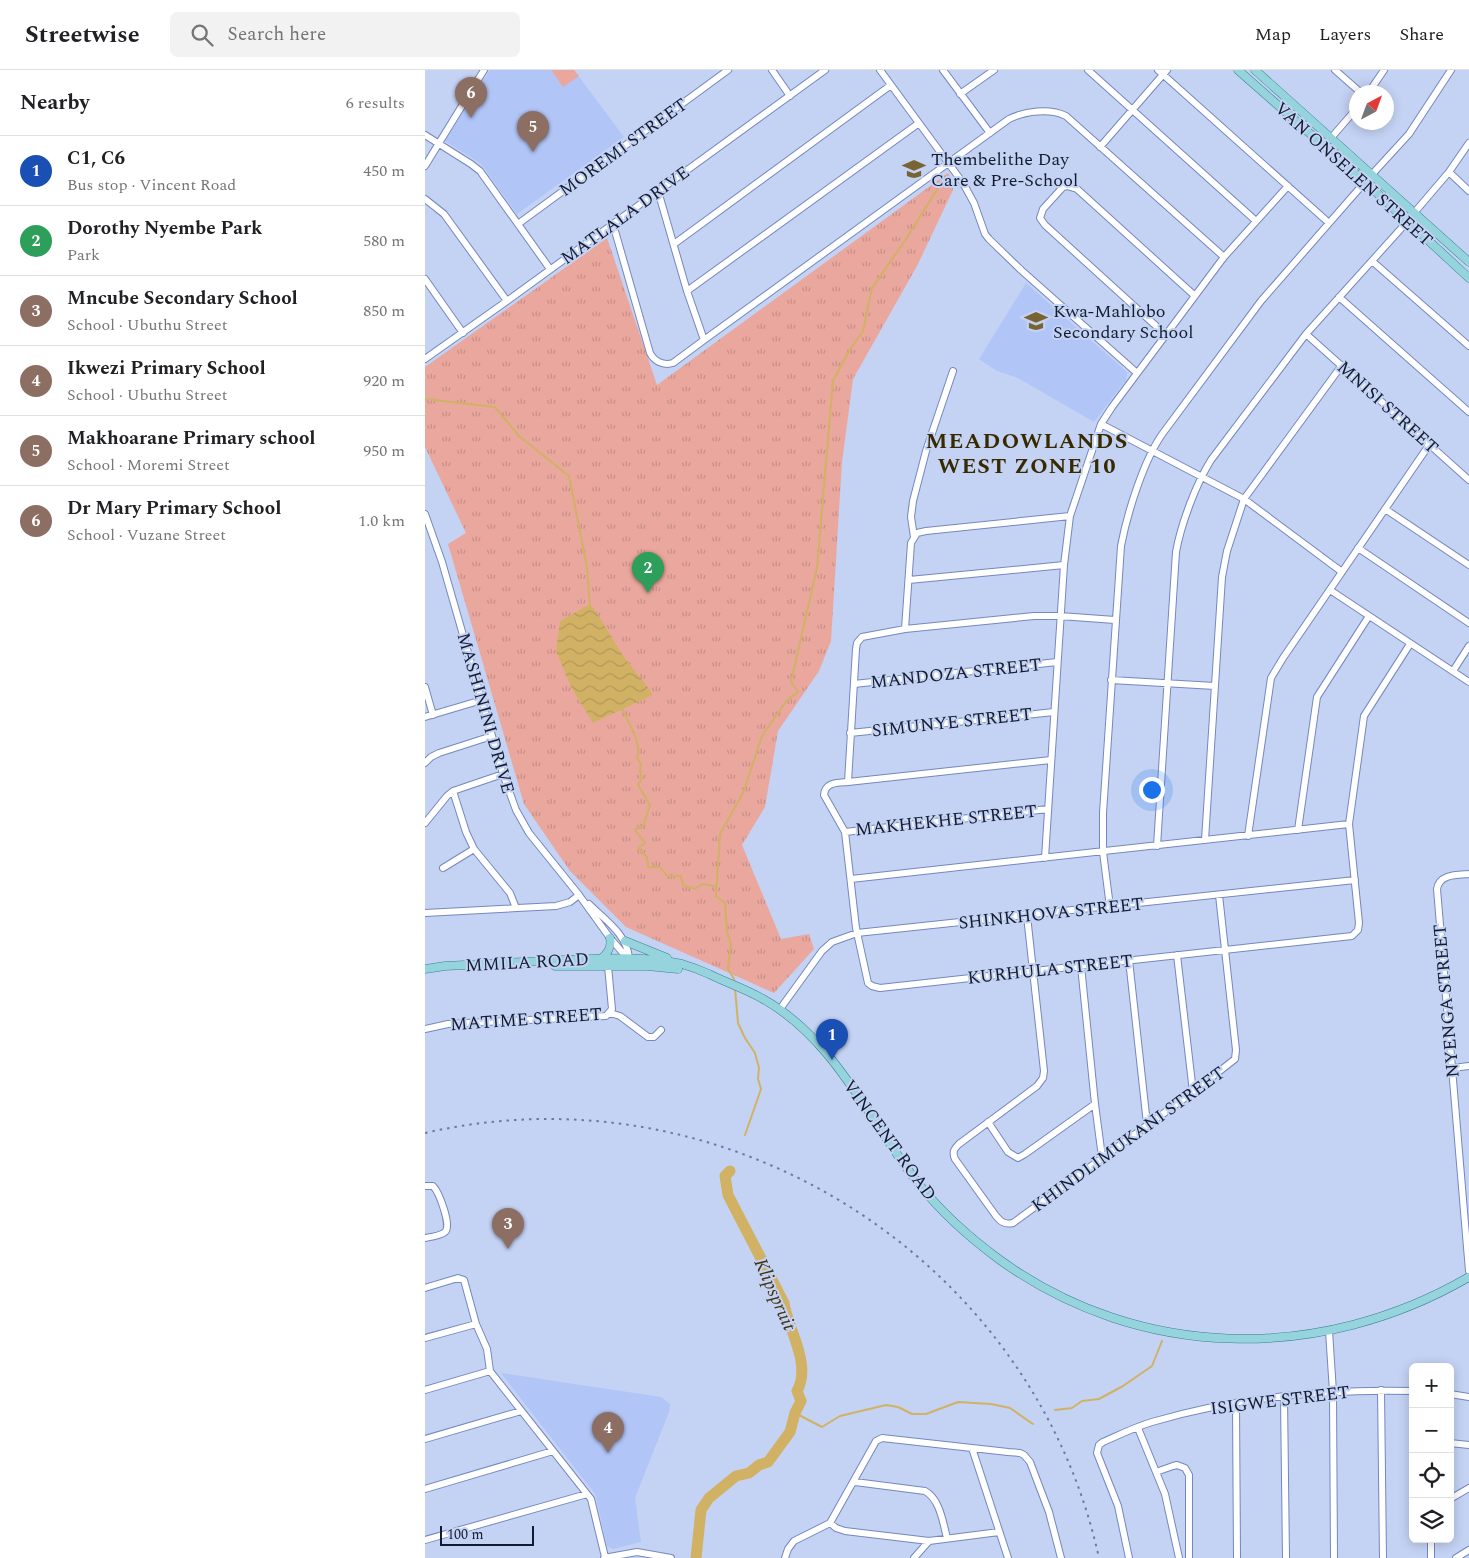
<!DOCTYPE html>
<meta charset="utf-8">
<style>
body{margin:0;font-family:Spectral,serif;background:#f2f2f2;color:#202124}
.controls{position:absolute;right:15px;bottom:15px;display:grid;overflow:hidden;border-radius:8px;box-shadow:0 2px 12px #0003}
.controls button{width:45px;height:45px;display:grid;place-items:center;padding:0;border:0;border-bottom:1px solid #e0e0e0;background:#fff;color:#202124;font:25px sans-serif}
.compass{position:absolute;left:924px;top:15px;width:45px;height:45px;border-radius:50%;background:#fff;box-shadow:0 2px 12px #0003;rotate:41deg}
.scale{position:absolute;left:15px;bottom:12px;width:94px;box-sizing:border-box;padding-left:5px;border:2px solid #131b2f;border-top:0;font-size:14px;line-height:18px;white-space:nowrap;color:#131b2f;-webkit-text-stroke:4px #c4d2f4;paint-order:stroke}
.you{position:absolute;left:726px;top:719px;width:18px;height:18px;margin:-12px;border:4px solid #fff;border-radius:50%;background:#1a73e8;box-shadow:0 0 0 8px #1a73e833}
.badge{display:grid;place-items:center;width:32px;height:32px;border-radius:50%;background:#d93025;color:#fff;font-size:16px;font-weight:700}
.pin{position:absolute;translate:-50% -41px;filter:drop-shadow(0 1px 2px #0008)}
.pin::after{content:'';position:absolute;top:26px;width:18px;height:15px;background:inherit;clip-path:polygon(0 0,100% 0,50% 100%)}
.list{margin:0;padding:0;list-style:none}
h2{display:flex;justify-content:space-between;align-items:center;height:65px;margin:0;padding:0 20px;font-size:21px}
h2 small{font-size:16px;font-weight:400;color:#757577}
.list li{display:grid;grid-template-columns:32px 1fr auto;gap:15px;align-items:center;box-sizing:border-box;height:70px;padding:0 20px;border-top:1px solid #e0e0e0}
.list b{display:block;font-size:19px;white-space:nowrap}
.list p{margin:0;font-size:16px;white-space:nowrap;color:#757577}
.list em{font-size:16px;font-style:normal;color:#757577}
.icon{flex:none;width:28px;height:28px;fill:none;stroke:currentColor;stroke-width:2;stroke-linecap:round;stroke-linejoin:round}
.map{position:relative;flex:none;width:1044px;height:1488px;overflow:hidden}
header{display:flex;align-items:center;gap:30px;box-sizing:border-box;height:70px;padding:0 25px;background:#fff;border-bottom:1px solid #e0e0e0}
header strong{font-size:24px}
nav{display:flex;gap:28px;margin-inline-start:auto;font-size:18px}
.search{width:350px;height:45px;background:#f2f2f2;display:flex;align-items:center;gap:12px;box-sizing:border-box;padding:0 18px;border-radius:8px;color:#757577;font-size:19px}
main{display:flex}
aside{flex:1;background:#fff}
.map>svg:first-child{display:block}
.built{fill:#b1c5f7}
.grass{fill:#eaa79e}
.park{fill:url(#park-tufts)}
.water{fill:url(#water-waves)}
.lines{fill:none;stroke-linecap:round;stroke-linejoin:round}
.stream{stroke:#d1b265;stroke-width:2}
.river{stroke:#d1b265;stroke-width:11}
.minor-casing{stroke:#7488bd;stroke-width:8}
.major-casing{stroke:#3a8191;stroke-width:9}
.minor{stroke:#fff;stroke-width:6}
.major{stroke:#95d4dd;stroke-width:8}
.rail{stroke:#6f7a95;stroke-width:2;stroke-dasharray:2.5 5;stroke-linecap:butt}
.labels{text-anchor:middle;stroke-width:4;stroke-linejoin:round;paint-order:stroke}
.street-label{font-size:18px;fill:#131b2f;stroke:#c4d2f4}
.poi-label{font-size:18px;fill:#131b2f;stroke:#c4d2f4;text-anchor:start}
.water-label{font-size:19px;font-style:italic;fill:#413412;stroke:#c4d2f4}
.district-label{font-size:22px;font-weight:bold;letter-spacing:1px;fill:#382a00;stroke:#c4d2f4}
</style>
<header>
<strong>Streetwise</strong>
<div class="search"><svg class="icon" aria-label="search" viewBox="0 0 24 24"><circle cx="10" cy="10" r="6"/><path d="M15 15l6 6"/></svg>Search here</div>
<nav><a>Map</a><a>Layers</a><a>Share</a></nav>
</header>
<main>
<aside>
<h2>Nearby<small>6 results</small></h2>
<ul class="list">
<li><span class="badge" style="background:#1a4fb4">1</span><div><b>C1, C6</b><p>Bus stop · Vincent Road</p></div><em>450 m</em></li>
<li><span class="badge" style="background:#2e9e5b">2</span><div><b>Dorothy Nyembe Park</b><p>Park</p></div><em>580 m</em></li>
<li><span class="badge" style="background:#8d6e63">3</span><div><b>Mncube Secondary School</b><p>School · Ubuthu Street</p></div><em>850 m</em></li>
<li><span class="badge" style="background:#8d6e63">4</span><div><b>Ikwezi Primary School</b><p>School · Ubuthu Street</p></div><em>920 m</em></li>
<li><span class="badge" style="background:#8d6e63">5</span><div><b>Makhoarane Primary school</b><p>School · Moremi Street</p></div><em>950 m</em></li>
<li><span class="badge" style="background:#8d6e63">6</span><div><b>Dr Mary Primary School</b><p>School · Vuzane Street</p></div><em>1.0 km</em></li>
</ul>
</aside>
<div class="map">
<svg width="1044" height="1488" viewBox="0 0 1044 1488">
<defs>
<pattern id="park-tufts" width="24" height="20" patternUnits="userSpaceOnUse" patternTransform="scale(1.25)"><rect width="24" height="20" fill="#eaa79e"/><path d="M3 7l-1-3M5 7V3M7 7l1-3M15 17l-1-3M17 17v-4M19 17l1-3" fill="none" stroke="#c88f88"/></pattern>
<pattern id="water-waves" width="16" height="10" patternUnits="userSpaceOnUse" patternTransform="scale(1.25)"><rect width="16" height="10" fill="#d1b265"/><path d="M0 5q4-4 8 0t8 0" fill="none" stroke="#b39858"/></pattern>
</defs>
<rect width="100%" height="100%" fill="#c4d2f4"/>
<!-- built -->
<path class="built" d="M65 0H149L199 67 92 144 56 94 20 71Z
M601 213 702 302 701 310 669 352 593 308 572 301 554 289Z
M76 1303 236 1327 245 1334 244 1342 210 1428 216 1472 188 1479 182 1476 170 1424Z"/>
<!-- grass -->
<path class="grass" d="M126 0H149L154 6 138 17Z"/>
<!-- park -->
<path class="park" d="M523 103 527 110 528 120 492 196 428 309 417 392 406 571 394 601 353 661 340 737 317 775 356 869 384 864 389 879 349 923 201 857 145 801 99 734 23 474 41 463 0 377V297L182 168 232 315Z"/>
<!-- water -->
<path class="water" d="M165 534C177 549 185 565 195 581 205 596 218 609 228 625L168 653 146 617 131 581 135 551Z"/>
<g class="lines">
<!-- stream -->
<path class="stream" d="M0 329 70 337 94 366 144 406 162 497 165 537
M197 639C203 651 218 676 212 688L216 694 215 701 217 708 213 715 225 735 218 757H213L210 760 220 773 213 778 222 787 223 797H235L242 806H256L258 815 270 819 277 814 290 816
M310 913 309 909 303 899 306 874 302 862 300 833 291 826 295 764 318 723 337 666 362 630 373 622 366 612 392 498 408 311 424 281 438 261 447 218 481 169 513 118
M310 918 313 953 320 968 330 983 334 998 333 1009 336 1019 320 1065
M630 1340 647 1338 657 1331 674 1329 698 1316 727 1296 737 1271
M370 1343 397 1357 415 1346 461 1335 473 1337 487 1344H501L533 1332 566 1334 585 1338 608 1354"/>
<!-- river -->
<path class="river" d="M271 1488 276 1440 284 1428 311 1406 324 1403 334 1395 343 1392 365 1362 370 1343 376 1331 372 1321C387 1294 363 1260 359 1233L303 1125 300 1106 305 1101"/>
<defs>
<path id="minor" d="M347 0 365 26
M455 0 538 113 549 133 560 164 564 169 596 200 712 303
M518 0 565 63
M663 0 831 151
M733 0 904 153
M910 0 935 22
M944 22 959 0
M535 24 569 0
M0 65 46 94 55 101 125 199
M906 68 932 38
M675 77 742 0
M0 96 59 0
M1024 102 1044 121
M233 121 262 221 279 270
M0 129 19 144 82 231
M989 143 1024 102 1044 73
M93 154 303 0
M188 154 225 283C229 291 238 296 248 293L279 270 584 49C600 41 625 38 641 46L799 187
M249 174 466 15
M947 191 1044 276
M0 209 38 263
M262 221 494 53
M914 227 1044 342
M881 264 1044 410
M741 265 620 155 615 148 618 139 638 117 642 116 652 119 770 226
M0 289 82 231 400 0
M676 354 819 429 917 502
M960 439 1044 495
M0 444 17 492 78 704 91 740 104 763 154 825 185 868 198 883 206 889
M489 467 486 447 488 431 501 381 528 301
M933 478 1044 553
M484 510 639 495
M905 520 1044 612
M480 559 486 473 492 463 501 461 645 446
M1028 601 1044 576
M686 610 790 616
M429 614 632 592
M0 617 8 645
M0 647 57 630
M425 663 629 642
M626 690 423 712C412 713 400 712 399 725L420 762 431 858 443 913 447 916 455 918 927 866 933 860 934 853 924 754 939 646 985 574
M0 693 6 687 14 683 67 666
M423 712 431 579 432 573 437 567 480 559 609 546H635L690 550
M28 721 41 762 49 779 85 823 91 838
M0 753 22 726 28 721 78 704
M873 760 892 627 944 546
M420 762 623 739
M823 766 846 608 858 588 1004 375
M780 770 797 507 802 481 819 429 917 295
M732 776 751 482C756 454 771 414 786 390L881 264 982 152
M620 788 639 495 645 446 676 354 687 337 799 187 863 116
M18 798 49 779
M426 809 924 754
M164 834C180 850 202 864 204 888L202 890
M685 837 678 782V743L696 476C702 444 719 389 738 363L836 231 940 112 984 64 1026 0
M0 843 131 836 145 832 154 825
M602 846 619 1001 618 1008 612 1016 534 1074C529 1079 527 1082 530 1089L571 1146C576 1152 580 1155 588 1153L768 1022 810 989 811 980 794 825
M752 885 768 1022
M704 890 722 1054
M656 896 670 1034 677 1087
M355 939 397 881 407 872 432 863 930 810
M185 943 195 946 223 967H229L236 960
M0 959 23 954 181 946 187 939 183 896
M1027 998 1044 996
M563 1052 583 1082 593 1088 600 1084 670 1034
M0 1116H8C14 1122 27 1156 20 1162 15 1166 6 1167 0 1168
M1044 1201 1012 819C1014 804 1032 805 1044 804
M0 1218 33 1208 39 1210 51 1254 62 1279 65 1301 166 1429 180 1487
M904 1261 908 1322 909 1488
M0 1268 51 1254
M0 1320 65 1301
M956 1320 958 1488
M1025 1324 1044 1327
M859 1327 861 1488
M811 1333 812 1488
M713 1358 740 1424 754 1488
M0 1369 96 1341
M1025 1373 1044 1375
M547 1378 583 1488
M731 1402 748 1396 752 1395 760 1398 764 1405V1488
M430 1412 500 1421C515 1429 518 1453 522 1468
M0 1419 128 1381
M1025 1429 1044 1418
M405 1453 411 1458 420 1461 504 1471 574 1462
M1006 1469V1488
M0 1470 162 1424
M179 1488 212 1482 246 1488
M360 1488 363 1479 369 1471 405 1453 451 1371 457 1368 583 1382 595 1383 599 1385 605 1392 624 1442 636 1488
M489 1488 504 1471
M704 1488 693 1436 672 1383 674 1375 678 1372C694 1365 710 1357 727 1352 811 1327 901 1319 988 1321
M1031 1488 1044 1480"/>
<path id="major" d="M813 0 940 112 1044 208
M830 0 1044 192
M200 871 242 888
M176 889C183 883 187 877 185 868
M130 896H222L253 899
M0 899 20 896C60 894 99 892 139 890 178 889 218 885 257 894 267 897 275 900 284 904 302 913 321 919 338 929 410 969 444 1051 493 1113 516 1142 545 1168 575 1190 715 1291 896 1293 1044 1207"/>
</defs>
<!-- minor casing -->
<use href="#minor" class="minor-casing"/>
<!-- major casing -->
<use href="#major" class="major-casing"/>
<!-- minor -->
<use href="#minor" class="minor"/>
<!-- major -->
<use href="#major" class="major"/>
<!-- rail -->
<path class="rail" d="M0 1063C300 994 608 1187 674 1488"/>
</g>
<!-- icons -->
<defs>
<symbol id="school-bare" viewBox="-9 -9 18 18"><path d="M0-5L7-2L0 1L-7-2ZM-4 1L0 2.5L4 1V4Q0 6-4 4Z" fill="#786433" stroke="#c4d2f4" stroke-width="2.5" paint-order="stroke"/></symbol>
</defs>
<g fill-rule="evenodd">
<use href="#school-bare" x="473" y="83" width="32" height="32"/>
<use href="#school-bare" x="595" y="235" width="32" height="32"/>
</g>
<g class="labels">
<!-- street labels -->
<g class="street-label">
<text transform="translate(198 77) rotate(-36)" y="6">MOREMI STREET</text>
<text transform="translate(929 104) rotate(42)" y="6">VAN ONSELEN STREET</text>
<text transform="translate(200 145) rotate(-36)" y="6">MATLALA DRIVE</text>
<text transform="translate(963 337) rotate(42)" y="6">MNISI STREET</text>
<text transform="translate(531 603) rotate(-6)" y="6">MANDOZA STREET</text>
<text transform="translate(61 643) rotate(74)" y="6">MASHININI DRIVE</text>
<text transform="translate(527 652) rotate(-6)" y="6">SIMUNYE STREET</text>
<text transform="translate(521 750) rotate(-6)" y="6">MAKHEKHE STREET</text>
<text transform="translate(626 843) rotate(-6)" y="6">SHINKHOVA STREET</text>
<text transform="translate(102 892) rotate(-3)" y="6">MMILA ROAD</text>
<text transform="translate(625 899) rotate(-6)" y="6">KURHULA STREET</text>
<text transform="translate(1021 931) rotate(-95)" y="6">NYENGA STREET</text>
<text transform="translate(101 949) rotate(-4)" y="6">MATIME STREET</text>
<text transform="translate(703 1069) rotate(-36)" y="6">KHINDLIMUKANI STREET</text>
<text transform="translate(465 1070) rotate(54)" y="6">VINCENT ROAD</text>
<text transform="translate(855 1330) rotate(-7)" y="6">ISIGWE STREET</text>
</g>
<!-- poi labels -->
<g class="poi-label">
<text x="506" y="95">Thembelithe Day<tspan x="506" dy="21">Care &amp; Pre-School</tspan></text>
<text x="628" y="247">Kwa-Mahlobo<tspan x="628" dy="21">Secondary School</tspan></text>
</g>
<!-- water labels -->
<g class="water-label">
<text transform="translate(351 1224) rotate(66)" y="7">Klipspruit</text>
</g>
<!-- district labels -->
<g class="district-label">
<text x="602" y="378">MEADOWLANDS<tspan x="602" dy="25">WEST ZONE 10</tspan></text>
</g>
</g>
</svg>
<div class="controls">
<button>+</button>
<button>−</button>
<button><svg class="icon" aria-label="locate" viewBox="0 0 24 24"><circle cx="12" cy="12" r="6"/><path d="M12 2v4M12 18v4M2 12h4M18 12h4"/></svg></button>
<button><svg class="icon" aria-label="layers" viewBox="0 0 24 24"><path d="M12 4l9 5-9 5-9-5zM3 14l9 5 9-5"/></svg></button>
</div>
<svg class="compass" viewBox="-18 -18 36 36"><path d="M0-13l5 13h-10z" fill="#e53935"/><path d="M0 13l5-13h-10z" fill="#757577"/></svg>
<div class="scale">100 m</div>
<div class="you"></div>
<div class="pin badge" style="left:407px;top:990px;background:#1a4fb4">1</div>
<div class="pin badge" style="left:223px;top:523px;background:#2e9e5b">2</div>
<div class="pin badge" style="left:83px;top:1179px;background:#8d6e63">3</div>
<div class="pin badge" style="left:183px;top:1383px;background:#8d6e63">4</div>
<div class="pin badge" style="left:108px;top:82px;background:#8d6e63">5</div>
<div class="pin badge" style="left:46px;top:48px;background:#8d6e63">6</div>
</div>
</main>
